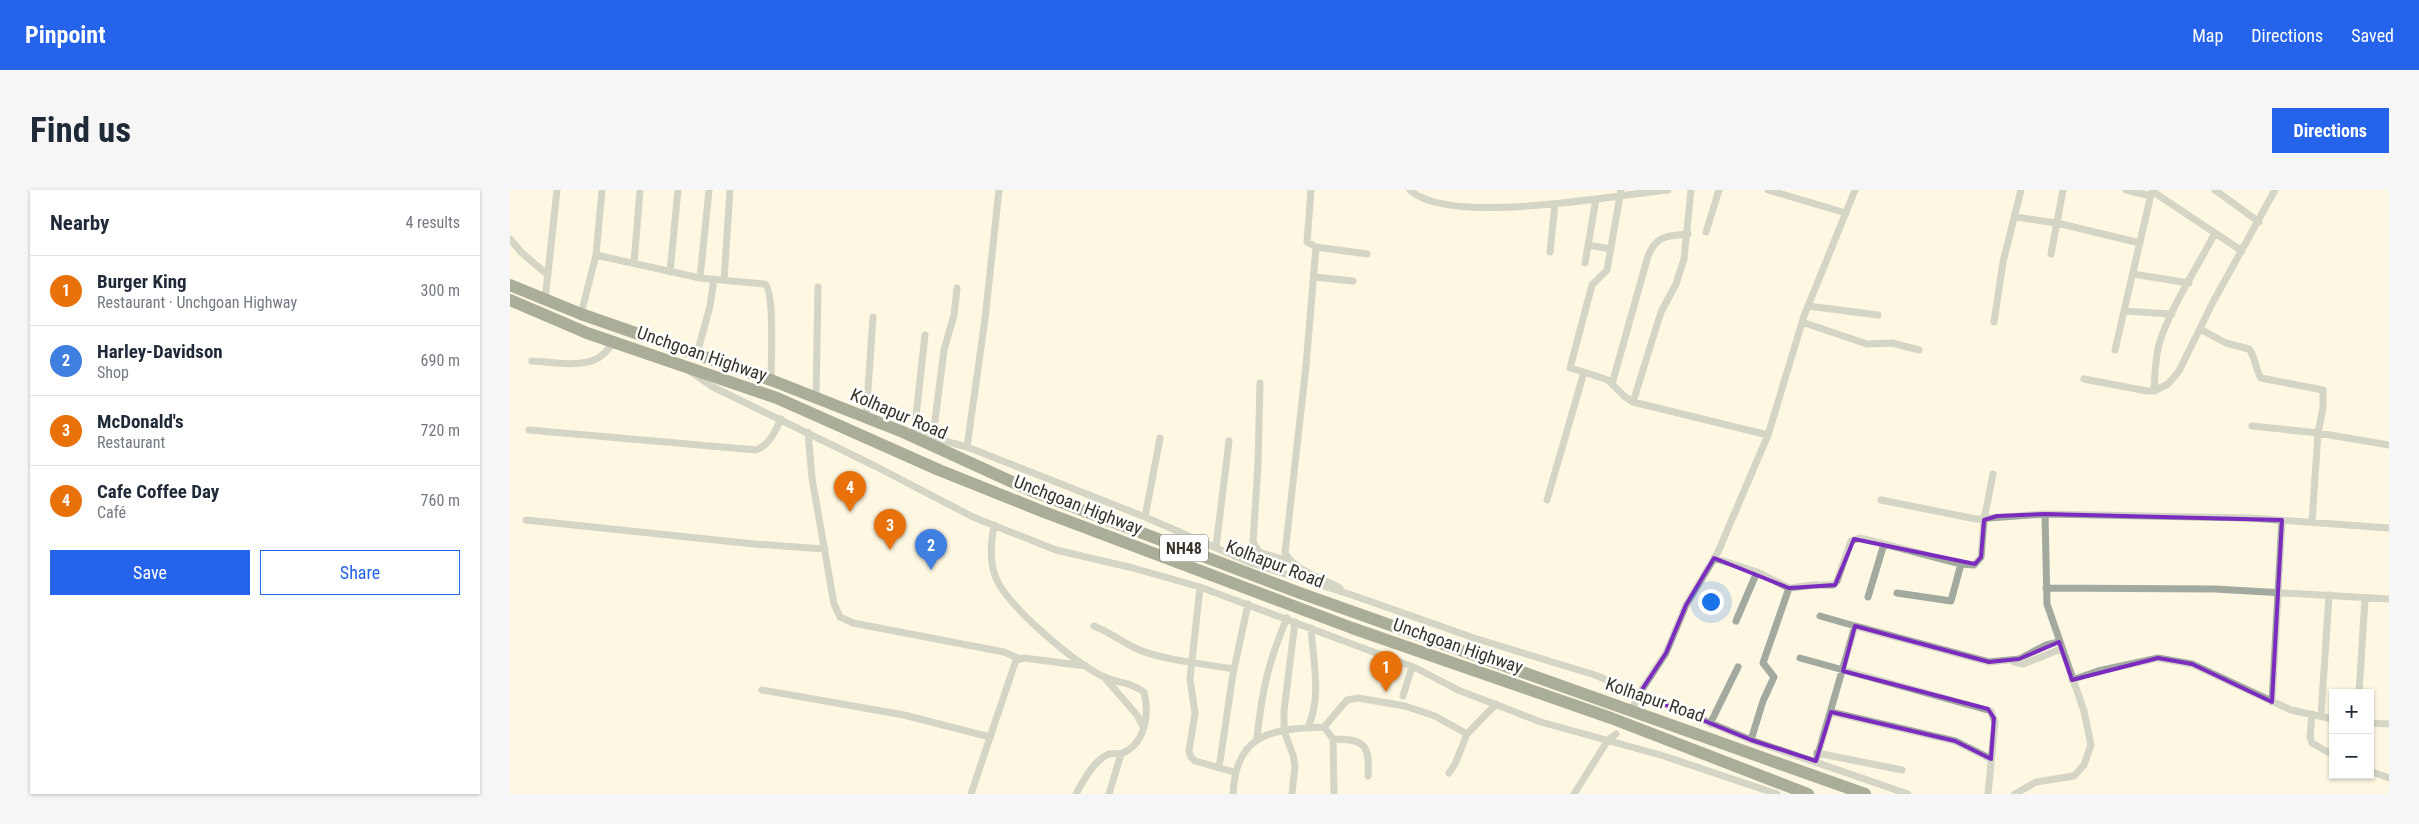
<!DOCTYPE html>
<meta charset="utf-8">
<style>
body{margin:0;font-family:"Roboto Condensed",sans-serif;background:#f6f6f7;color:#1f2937}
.controls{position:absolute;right:15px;bottom:15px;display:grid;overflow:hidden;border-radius:0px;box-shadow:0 1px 4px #0004}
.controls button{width:45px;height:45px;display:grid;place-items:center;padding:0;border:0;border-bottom:1px solid #e0e1e3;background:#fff;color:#1f2937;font:25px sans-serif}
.you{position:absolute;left:1200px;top:411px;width:18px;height:18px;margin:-12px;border:4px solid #fff;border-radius:50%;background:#1a73e8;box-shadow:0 0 0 8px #1a73e833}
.badge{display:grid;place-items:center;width:32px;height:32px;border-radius:50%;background:#2563eb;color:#fff;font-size:16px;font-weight:700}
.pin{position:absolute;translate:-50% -41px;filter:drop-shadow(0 1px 2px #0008)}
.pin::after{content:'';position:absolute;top:26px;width:18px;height:15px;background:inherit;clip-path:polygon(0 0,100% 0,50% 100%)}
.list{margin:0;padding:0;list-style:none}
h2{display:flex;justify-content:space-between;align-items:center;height:65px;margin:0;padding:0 20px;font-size:21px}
h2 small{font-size:16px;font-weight:400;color:#747a83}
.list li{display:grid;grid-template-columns:32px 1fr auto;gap:15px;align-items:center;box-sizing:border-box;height:70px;padding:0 20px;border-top:1px solid #e0e1e3}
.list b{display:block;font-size:19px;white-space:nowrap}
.list p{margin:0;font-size:16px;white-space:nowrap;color:#747a83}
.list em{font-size:16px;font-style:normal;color:#747a83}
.actions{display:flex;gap:10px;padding:15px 20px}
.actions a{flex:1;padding:11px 0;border:1px solid #2563eb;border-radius:0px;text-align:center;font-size:18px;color:#2563eb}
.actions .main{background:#2563eb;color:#fff}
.map{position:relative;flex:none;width:1879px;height:604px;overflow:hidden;border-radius:0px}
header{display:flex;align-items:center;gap:30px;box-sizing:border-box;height:70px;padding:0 25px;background:#2563eb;color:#fff}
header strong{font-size:24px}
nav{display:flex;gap:28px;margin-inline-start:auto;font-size:18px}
.intro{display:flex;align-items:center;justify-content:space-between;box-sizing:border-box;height:120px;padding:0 30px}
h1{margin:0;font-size:35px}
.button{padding:12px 22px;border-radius:0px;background:#2563eb;color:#fff;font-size:18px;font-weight:700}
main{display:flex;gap:30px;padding:0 30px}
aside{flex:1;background:#fff;border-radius:0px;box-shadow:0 1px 4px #0004}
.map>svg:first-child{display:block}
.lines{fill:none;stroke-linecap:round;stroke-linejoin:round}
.street{stroke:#a2aaa0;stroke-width:7}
.highway{stroke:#455441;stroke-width:12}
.marked{fill:none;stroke:#7b2cbf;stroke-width:4;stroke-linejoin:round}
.labels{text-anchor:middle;stroke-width:5;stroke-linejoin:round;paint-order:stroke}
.shield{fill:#fff;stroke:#74716a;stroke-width:1}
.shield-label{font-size:16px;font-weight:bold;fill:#38342a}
.street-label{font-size:18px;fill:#38342a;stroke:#fff}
</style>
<header>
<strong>Pinpoint</strong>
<nav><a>Map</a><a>Directions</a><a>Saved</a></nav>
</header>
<div class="intro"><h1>Find us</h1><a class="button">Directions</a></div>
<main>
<aside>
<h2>Nearby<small>4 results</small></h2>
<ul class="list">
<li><span class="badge" style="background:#e8710a">1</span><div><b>Burger King</b><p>Restaurant · Unchgoan Highway</p></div><em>300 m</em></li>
<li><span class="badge" style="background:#3f7fe0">2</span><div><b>Harley-Davidson</b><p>Shop</p></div><em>690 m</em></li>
<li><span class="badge" style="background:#e8710a">3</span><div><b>McDonald's</b><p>Restaurant</p></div><em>720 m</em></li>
<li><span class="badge" style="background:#e8710a">4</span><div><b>Cafe Coffee Day</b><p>Café</p></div><em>760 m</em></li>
</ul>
<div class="actions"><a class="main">Save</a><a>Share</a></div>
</aside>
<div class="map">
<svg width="1879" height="604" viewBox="0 0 1879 604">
<rect width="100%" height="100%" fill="#fef7e2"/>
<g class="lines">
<!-- street -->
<path class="street" d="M801 0 797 52 806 57 857 64
M900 0C939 37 1104 5 1158 0
M1258 0 1336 23
M1616 0 1641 6
M1705 0 1749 32
M1642 1 1732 61
M1505 27 1547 33 1630 53
M1196 42 1209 0
M0 49 12 63 38 85
M1078 55 1101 59
M806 57 796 176 775 363C784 380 814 389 830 398
M1040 62 1045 14
M1541 64 1553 0
M86 65 190 88 255 94C265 103 261 172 261 190
M124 73 130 0
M1075 73 1086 9
M160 82 168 0
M1623 84 1679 93
M804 87 843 91
M190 88 199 0
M214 90 220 0
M35 110 47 0
M1298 116 1368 125
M1614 121 1662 124
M71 124 86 65 92 0
M1292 132 1357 154 1382 153 1409 160
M1484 132 1493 72 1511 0
M1690 139 1716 153 1739 159C1746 168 1745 179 1751 188L1813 200V218L1808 243 1802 332
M1605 160 1642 0
M187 164 200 116 204 89
M22 171C40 172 66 177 84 170 93 167 98 159 104 152
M181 182 201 196 365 276 463 327 546 360 623 378 690 397 906 478 948 500 1031 532 1154 566 1267 604
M1074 182 1098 190 1114 206 1123 212 1258 245
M1574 189 1637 201H1644L1658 194 1669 181 1703 112 1765 0
M750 193 748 274 743 352 749 362 779 371
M1102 194 1138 66C1147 45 1156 46 1178 44
M1644 201C1645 185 1645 169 1649 154 1660 118 1688 76 1705 43
M306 208 308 97
M1123 212 1151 122 1166 94 1174 69 1181 0
M356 228 363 127
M1742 236 1808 243 1879 255
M19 240 246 260C260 255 265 241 271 229
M298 242 302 288 324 414 330 427 343 433 494 462 508 468
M404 244 415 145
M408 244 457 257 635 327 741 373 842 405 964 448 1085 485 1241 550 1398 604
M423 246 434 160 444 125 447 98
M457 257 475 129 489 0
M1037 310 1074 182 1060 178 1082 95 1097 80 1111 0
M1371 310 1466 329 1535 324
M635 327 650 248
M16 330 244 354 315 359
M484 335C481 353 479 371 486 388 498 417 564 472 592 486 608 494 617 490 634 502 640 526 635 554 611 564L599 604
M1374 354 1451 374 1441 411 1387 403
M706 357 719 251
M1204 368 1247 382 1279 398 1253 473 1264 487 1253 511 1241 550
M1451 374 1464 375 1471 367 1474 330 1483 284
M690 397 680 489 685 523 679 561 681 567 685 571 724 582
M1279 398 1304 395H1323L1327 391 1341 351 1350 348 1374 354 1358 407
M1536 398 1705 399 1879 409
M1310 426 1345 436
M1226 431 1247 382
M584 436C599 442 611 451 625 458 650 470 696 474 724 479
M1290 468 1481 521 1485 532 1478 604
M1504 472 1513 474 1551 459
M594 487 627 525 634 538
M1562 490 1588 481 1648 468 1682 474 1781 520 1823 529
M252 500 394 525 480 547
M1849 503 1855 409
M893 506 902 477
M1762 512 1772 330
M1123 517 1129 504 1156 463 1176 415 1208 362 1258 245 1294 126 1345 0
M1321 522 1445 551 1481 569
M1802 524 1800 547 1802 553 1823 565
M1811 526 1819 405
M1860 533 1879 534
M1200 534 1228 477
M798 537C812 508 803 470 801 438
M814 537 823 549 824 604
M747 548C752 500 758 473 777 428
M823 549C855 549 860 555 858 586
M1307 563 1392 580
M1306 571 1345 436 1479 472 1509 469 1536 455 1549 452
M709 578 723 484 738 414
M1860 581 1879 588
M939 583 945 574 957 544 986 514
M461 604 506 470 514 468 576 476
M566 604C573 591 584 570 599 564 602 563 608 564 611 564
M723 604C726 543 761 539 814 537L837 510 848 508 895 516 925 526 957 544
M782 604 785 576 783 565 774 541V521L785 432
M1064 604 1098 550 1106 544
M1505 604 1526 592 1564 586 1574 575 1581 555 1574 521 1537 414 1535 324 1740 328 1879 338"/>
<!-- highway -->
<path class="highway" d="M0 95 71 124 261 190 393 242 522 301 790 403 1355 604
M0 110 77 143 267 208 429 280 534 322 842 438 1101 528 1298 604"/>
</g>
<!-- marked area -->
<path d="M0 0H1879V604H0ZM1535 324 1772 330 1762 512 1682 474 1648 468 1562 490 1549 452 1509 469 1479 472 1345 436 1333 481 1478 519 1484 528 1481 569 1445 551 1321 522 1306 571 1241 550 1129 504 1156 463 1176 415 1204 368 1279 398 1325 395 1344 349 1465 374 1471 367 1474 330 1487 326Z" fill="#fef7e2" fill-opacity=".55" fill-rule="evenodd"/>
<path class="marked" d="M1535 324 1772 330 1762 512 1682 474 1648 468 1562 490 1549 452 1509 469 1479 472 1345 436 1333 481 1478 519 1484 528 1481 569 1445 551 1321 522 1306 571 1241 550 1129 504 1156 463 1176 415 1204 368 1279 398 1325 395 1344 349 1465 374 1471 367 1474 330 1487 326Z"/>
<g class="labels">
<!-- shield labels -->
<rect class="shield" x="650" y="344.5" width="48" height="27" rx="4"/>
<g class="shield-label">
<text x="674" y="364">NH48</text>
</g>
<!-- street labels -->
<g class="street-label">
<text transform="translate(192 164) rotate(19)" y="6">Unchgoan Highway</text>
<text transform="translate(389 224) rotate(23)" y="6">Kolhapur Road</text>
<text transform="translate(568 315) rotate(21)" y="6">Unchgoan Highway</text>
<text transform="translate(765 374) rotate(21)" y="6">Kolhapur Road</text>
<text transform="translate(948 456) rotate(19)" y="6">Unchgoan Highway</text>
<text transform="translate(1145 510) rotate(19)" y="6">Kolhapur Road</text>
</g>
</g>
</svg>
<div class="controls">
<button>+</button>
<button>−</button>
</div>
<div class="you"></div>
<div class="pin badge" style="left:876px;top:502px;background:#e8710a">1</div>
<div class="pin badge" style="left:421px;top:380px;background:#3f7fe0">2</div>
<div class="pin badge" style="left:380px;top:360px;background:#e8710a">3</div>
<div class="pin badge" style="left:340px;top:322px;background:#e8710a">4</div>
</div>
</main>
